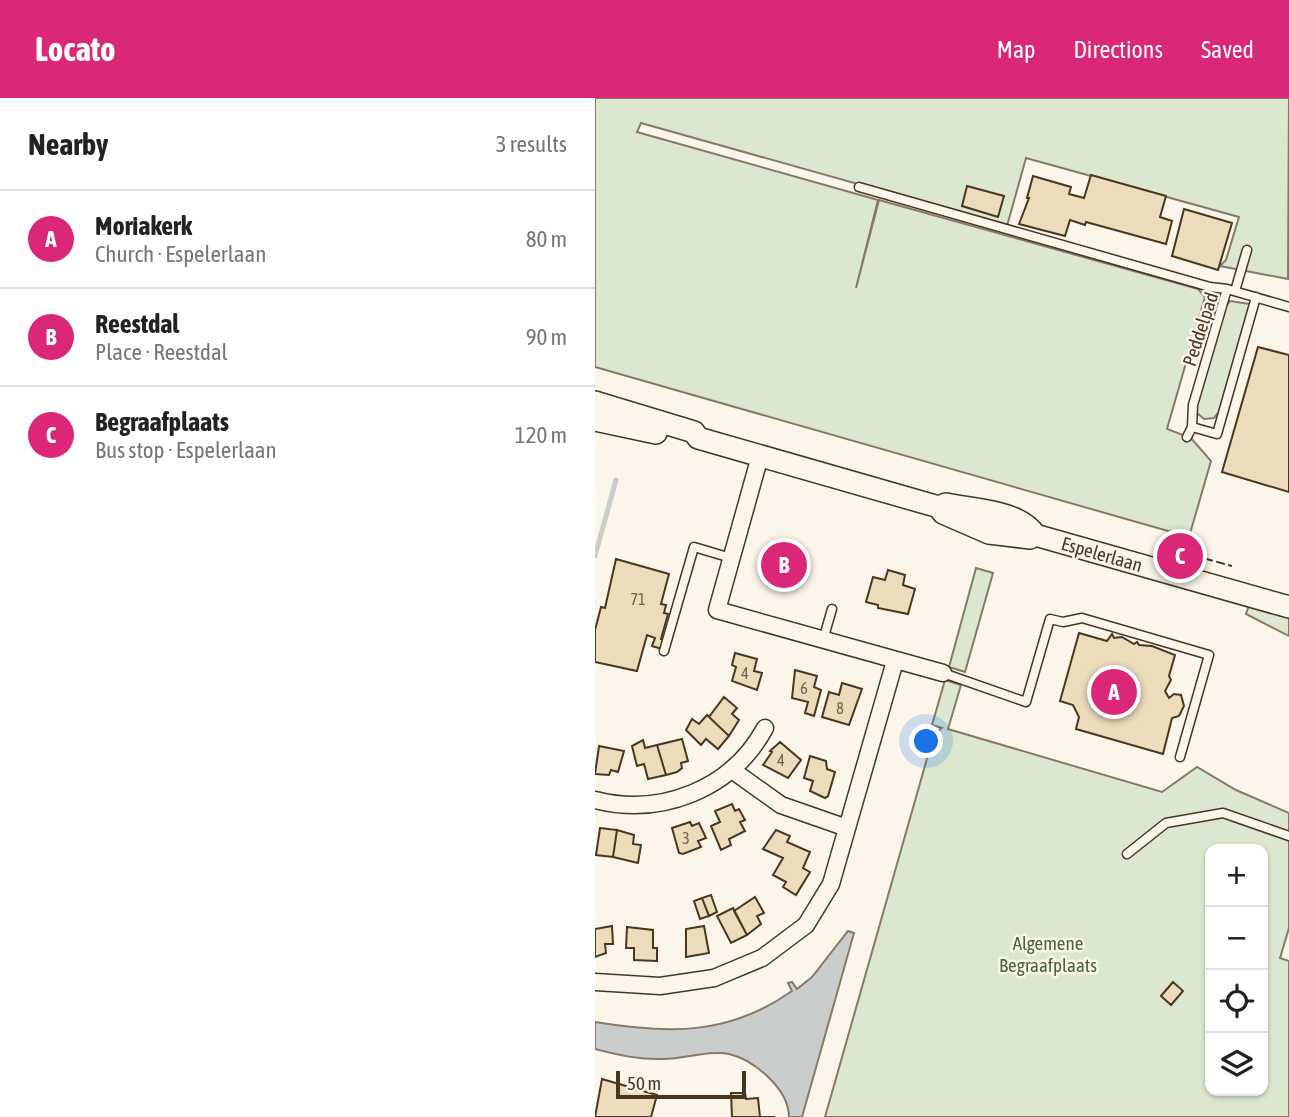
<!DOCTYPE html>
<meta charset="utf-8">
<style>
body{margin:0;font-family:"Asap Condensed",sans-serif;background:#f2f2f2;color:#222}
.controls{position:absolute;right:21px;bottom:21px;display:grid;overflow:hidden;border-radius:14px;box-shadow:0 2px 5px #0004}
.controls button{width:63px;height:63px;display:grid;place-items:center;padding:0;border:0;border-bottom:2px solid #e0e0e0;background:#fff;color:#222;font:35px sans-serif}
.scale{position:absolute;left:21px;bottom:18px;width:130px;box-sizing:border-box;padding-left:7px;border:4px solid #4a3520;border-top:0;font-size:19px;line-height:24px;white-space:nowrap;color:#4a3520;-webkit-text-stroke:5px #fbf6e9;paint-order:stroke}
.you{position:absolute;left:332px;top:644px;width:24px;height:24px;margin:-18px;border:5px solid #fff;border-radius:50%;background:#1a73e8;box-shadow:0 0 0 10px #1a73e833}
.badge{display:grid;place-items:center;width:46px;height:46px;border-radius:50%;background:#db2777;color:#fff;font-size:23px;font-weight:700}
.pin{position:absolute;translate:-50% -50%;border:4px solid #fff;box-shadow:0 2px 7px #0006}
.list{margin:0;padding:0;list-style:none}
h2{display:flex;justify-content:space-between;align-items:center;height:91px;margin:0;padding:0 28px;font-size:30px}
h2 small{font-size:23px;font-weight:400;color:#767676}
.list li{display:grid;grid-template-columns:46px 1fr auto;gap:21px;align-items:center;box-sizing:border-box;height:98px;padding:0 28px;border-top:2px solid #e0e0e0}
.list b{display:block;font-size:26px;white-space:nowrap}
.list p{margin:0;font-size:23px;white-space:nowrap;color:#767676}
.list em{font-size:23px;font-style:normal;color:#767676}
.icon{flex:none;width:38px;height:38px;fill:none;stroke:currentColor;stroke-width:2;stroke-linecap:round;stroke-linejoin:round}
.map{position:relative;flex:none;width:694px;height:1019px;overflow:hidden}
header{display:flex;align-items:center;gap:42px;box-sizing:border-box;height:98px;padding:0 35px;background:#db2777;color:#fff}
header strong{font-size:33px}
nav{display:flex;gap:38px;margin-inline-start:auto;font-size:24px}
main{display:flex}
aside{flex:1;background:#fff}
.map>svg:first-child{display:block}
.green{fill:#dce7d0;stroke:#887966;stroke-width:2;fill-rule:evenodd}
.water{fill:#c9cecd;stroke:#887966;stroke-width:2}
.lines{fill:none;stroke-linecap:round;stroke-linejoin:round}
.stream{stroke:#c9cecd;stroke-width:5}
.building{fill:#ecdcbc;stroke:#4a3520;stroke-width:2}
.service-casing{stroke:#4a3520;stroke-width:11}
.minor-casing{stroke:#4a3520;stroke-width:19}
.secondary-casing{stroke:#4a3520;stroke-width:24}
.service{stroke:#fbf6e9;stroke-width:8}
.minor{stroke:#fbf6e9;stroke-width:16}
.secondary{stroke:#fbf6e9;stroke-width:21}
.fence{stroke:#4a3520;stroke-width:2;stroke-dasharray:9 3.5;stroke-linecap:butt}
.labels{text-anchor:middle;stroke-width:5;stroke-linejoin:round;paint-order:stroke}
.number-label{font-size:16px;fill:#725f47}
.street-label{font-size:19px;fill:#4a3520;stroke:#fbf6e9}
.park-label{font-size:19px;fill:#436837;stroke:#fbf6e9}
</style>
<header>
<strong>Locato</strong>
<nav><a>Map</a><a>Directions</a><a>Saved</a></nav>
</header>
<main>
<aside>
<h2>Nearby<small>3 results</small></h2>
<ul class="list">
<li><span class="badge">A</span><div><b>Moriakerk</b><p>Church · Espelerlaan</p></div><em>80 m</em></li>
<li><span class="badge">B</span><div><b>Reestdal</b><p>Place · Reestdal</p></div><em>90 m</em></li>
<li><span class="badge">C</span><div><b>Begraafplaats</b><p>Bus stop · Espelerlaan</p></div><em>120 m</em></li>
</ul>
</aside>
<div class="map">
<svg width="694" height="1019" viewBox="0 0 694 1019">
<rect width="100%" height="100%" fill="#fbf6e9"/>
<!-- green -->
<path class="green" d="M0 0H694L693 181 625 168 631 162 644 119 431 60 412 128 46 25 42 34 283 102 261 190 284 102 603 191 610 199 572 331 596 340 616 363 594 439 0 269Z
M635 203 655 206 624 314 619 320 609 321 602 315V307L630 209Z
M381 470 398 475 370 574 354 569Z
M654 507 694 519V538L651 516Z
M350 582 366 587 353 631 567 694 602 669 641 692 694 715V830L685 860 694 863V1019H230L339 636 347 630 337 627ZM615 751H668V993H615Z"/>
<!-- water -->
<path class="water" d="M253 833 259 835 207 1019H194C194 991 159 962 134 956 114 952 89 961 69 961 45 962 23 957 0 951V924C73 936 133 938 197 893L193 885 197 884 202 891 217 879Z"/>
<g class="lines">
<!-- stream -->
<path class="stream" d="M0 458 21 382"/>
</g>
<!-- building -->
<path class="building" d="M496 77 571 98 565 119 577 123 571 146 491 124 490 127 475 122 470 138 424 126 434 100H432L438 78 476 89 474 96 489 100Z
M372 88 409 98 403 119 367 108Z
M589 111 637 125 623 172 577 158Z
M663 249 694 257V394L627 374Z
M187 442 204 447 201 457 214 461 207 485 194 482V484L165 473 172 449 184 452Z
M21 461 74 476 66 506 71 507 69 515 73 516 66 541 70 542 67 551 57 548 60 540 52 537 42 573 0 564V532L6 509 10 510Z
M293 472 310 477 308 487 320 491 313 516 283 510V507L271 504 278 479 290 482Z
M484 535 512 543 517 536 519 540 527 539 539 546 542 544 544 547 557 548 580 557 574 578 576 582 570 593 574 600 579 596 586 597 589 608 584 618 577 620 568 656 481 631 484 619 478 607 465 603Z
M140 555 162 561 159 573 167 575 162 592 137 583 141 569 137 567Z
M200 572 222 578 219 589 226 592 219 618 210 615 213 604 197 600Z
M247 585 267 591 254 627 227 619 234 594 244 597Z
M129 599 142 610 137 616 144 622 134 638 114 619Z
M112 617 134 638 123 651 111 641 106 647 91 632 97 621 104 626Z
M87 641 93 663 86 665 87 670 82 674 71 677 62 647Z
M48 642 50 650 62 647 71 677 53 681 49 666 42 668 37 648Z
M185 644 206 662 193 680 168 667 177 654 175 653Z
M4 648 29 653 23 674 16 672 14 677 0 676Z
M215 658 231 663 232 671 240 674 233 698 230 700 215 693 218 683 209 680Z
M137 706 140 713 144 711 150 722 145 724 150 733 134 741 136 747 126 752 116 728 125 724 120 713Z
M95 724 97 728 104 725 111 740 103 743 106 749 88 756 84 755 77 730Z
M5 730 22 732 18 759 1 757Z
M22 732 39 737 38 746 46 747 43 765 18 759Z
M181 732 195 738 192 744 215 754 208 770 215 774 201 797 188 789 191 784 178 777 188 760 168 751Z
M116 797 122 814 114 818 107 800Z
M160 799 169 815 162 818 166 826 152 837 139 813Z
M107 800 114 818 105 821 99 803Z
M138 810 152 837 136 845 122 818Z
M17 828 18 846H10L11 855 0 859V831Z
M109 828 114 855 91 859V831Z
M32 829 58 832V850H62V863L39 862V850H31Z
M578 884 588 893 576 907 566 898Z
M7 981 62 997 56 1019H0Z
M136 995H150L151 1001 163 1000 165 1019H180H137Z"/>
<g class="lines">
<defs>
<path id="service" d="M264 89 615 189 632 191
M640 193 652 152
M597 329 622 336 661 199
M592 339 597 329 598 307 632 191 694 209
M228 542 237 511
M69 553 99 449 136 460
M348 575 431 604 455 521 468 524 487 520 614 557 585 659
M532 756 571 725 628 715 694 738"/>
<path id="minor" d="M165 358 122 512 348 575
M137 672 186 707 252 730
M0 702C66 719 137 691 170 630
M0 884 65 888 119 880 167 860 211 827 236 786 300 563"/>
<path id="secondary" d="M0 304 99 334 103 340 344 409 351 406C376 412 425 412 440 437L694 509
M0 322 61 335
M344 409 348 415 394 435 435 440 440 437"/>
</defs>
<!-- service casing -->
<use href="#service" class="service-casing"/>
<!-- minor casing -->
<use href="#minor" class="minor-casing"/>
<!-- secondary casing -->
<use href="#secondary" class="secondary-casing"/>
<!-- service -->
<use href="#service" class="service"/>
<!-- minor -->
<use href="#minor" class="minor"/>
<!-- secondary -->
<use href="#secondary" class="secondary"/>
<!-- fence -->
<path class="fence" d="M597 457 637 468"/>
</g>
<g class="labels">
<!-- number labels -->
<g class="number-label">
<text x="43" y="507">71</text>
<text x="150" y="581">4</text>
<text x="209" y="596">6</text>
<text x="245" y="616">8</text>
<text x="186" y="668">4</text>
<text x="91" y="746">3</text>
</g>
<!-- street labels -->
<g class="street-label">
<text transform="translate(605 231) rotate(-72)" y="7">Peddelpad</text>
<text transform="translate(507 456) rotate(16)" y="7">Espelerlaan</text>
</g>
<!-- park labels -->
<g class="park-label">
<text x="453" y="852">Algemene<tspan x="453" dy="22">Begraafplaats</tspan></text>
</g>
</g>
</svg>
<div class="controls">
<button>+</button>
<button>−</button>
<button><svg class="icon" aria-label="locate" viewBox="0 0 24 24"><circle cx="12" cy="12" r="6"/><path d="M12 2v4M12 18v4M2 12h4M18 12h4"/></svg></button>
<button><svg class="icon" aria-label="layers" viewBox="0 0 24 24"><path d="M12 4l9 5-9 5-9-5zM3 14l9 5 9-5"/></svg></button>
</div>
<div class="scale">50 m</div>
<div class="you"></div>
<div class="pin badge" style="left:519px;top:594px">A</div>
<div class="pin badge" style="left:189px;top:467px">B</div>
<div class="pin badge" style="left:585px;top:458px">C</div>
</div>
</main>
